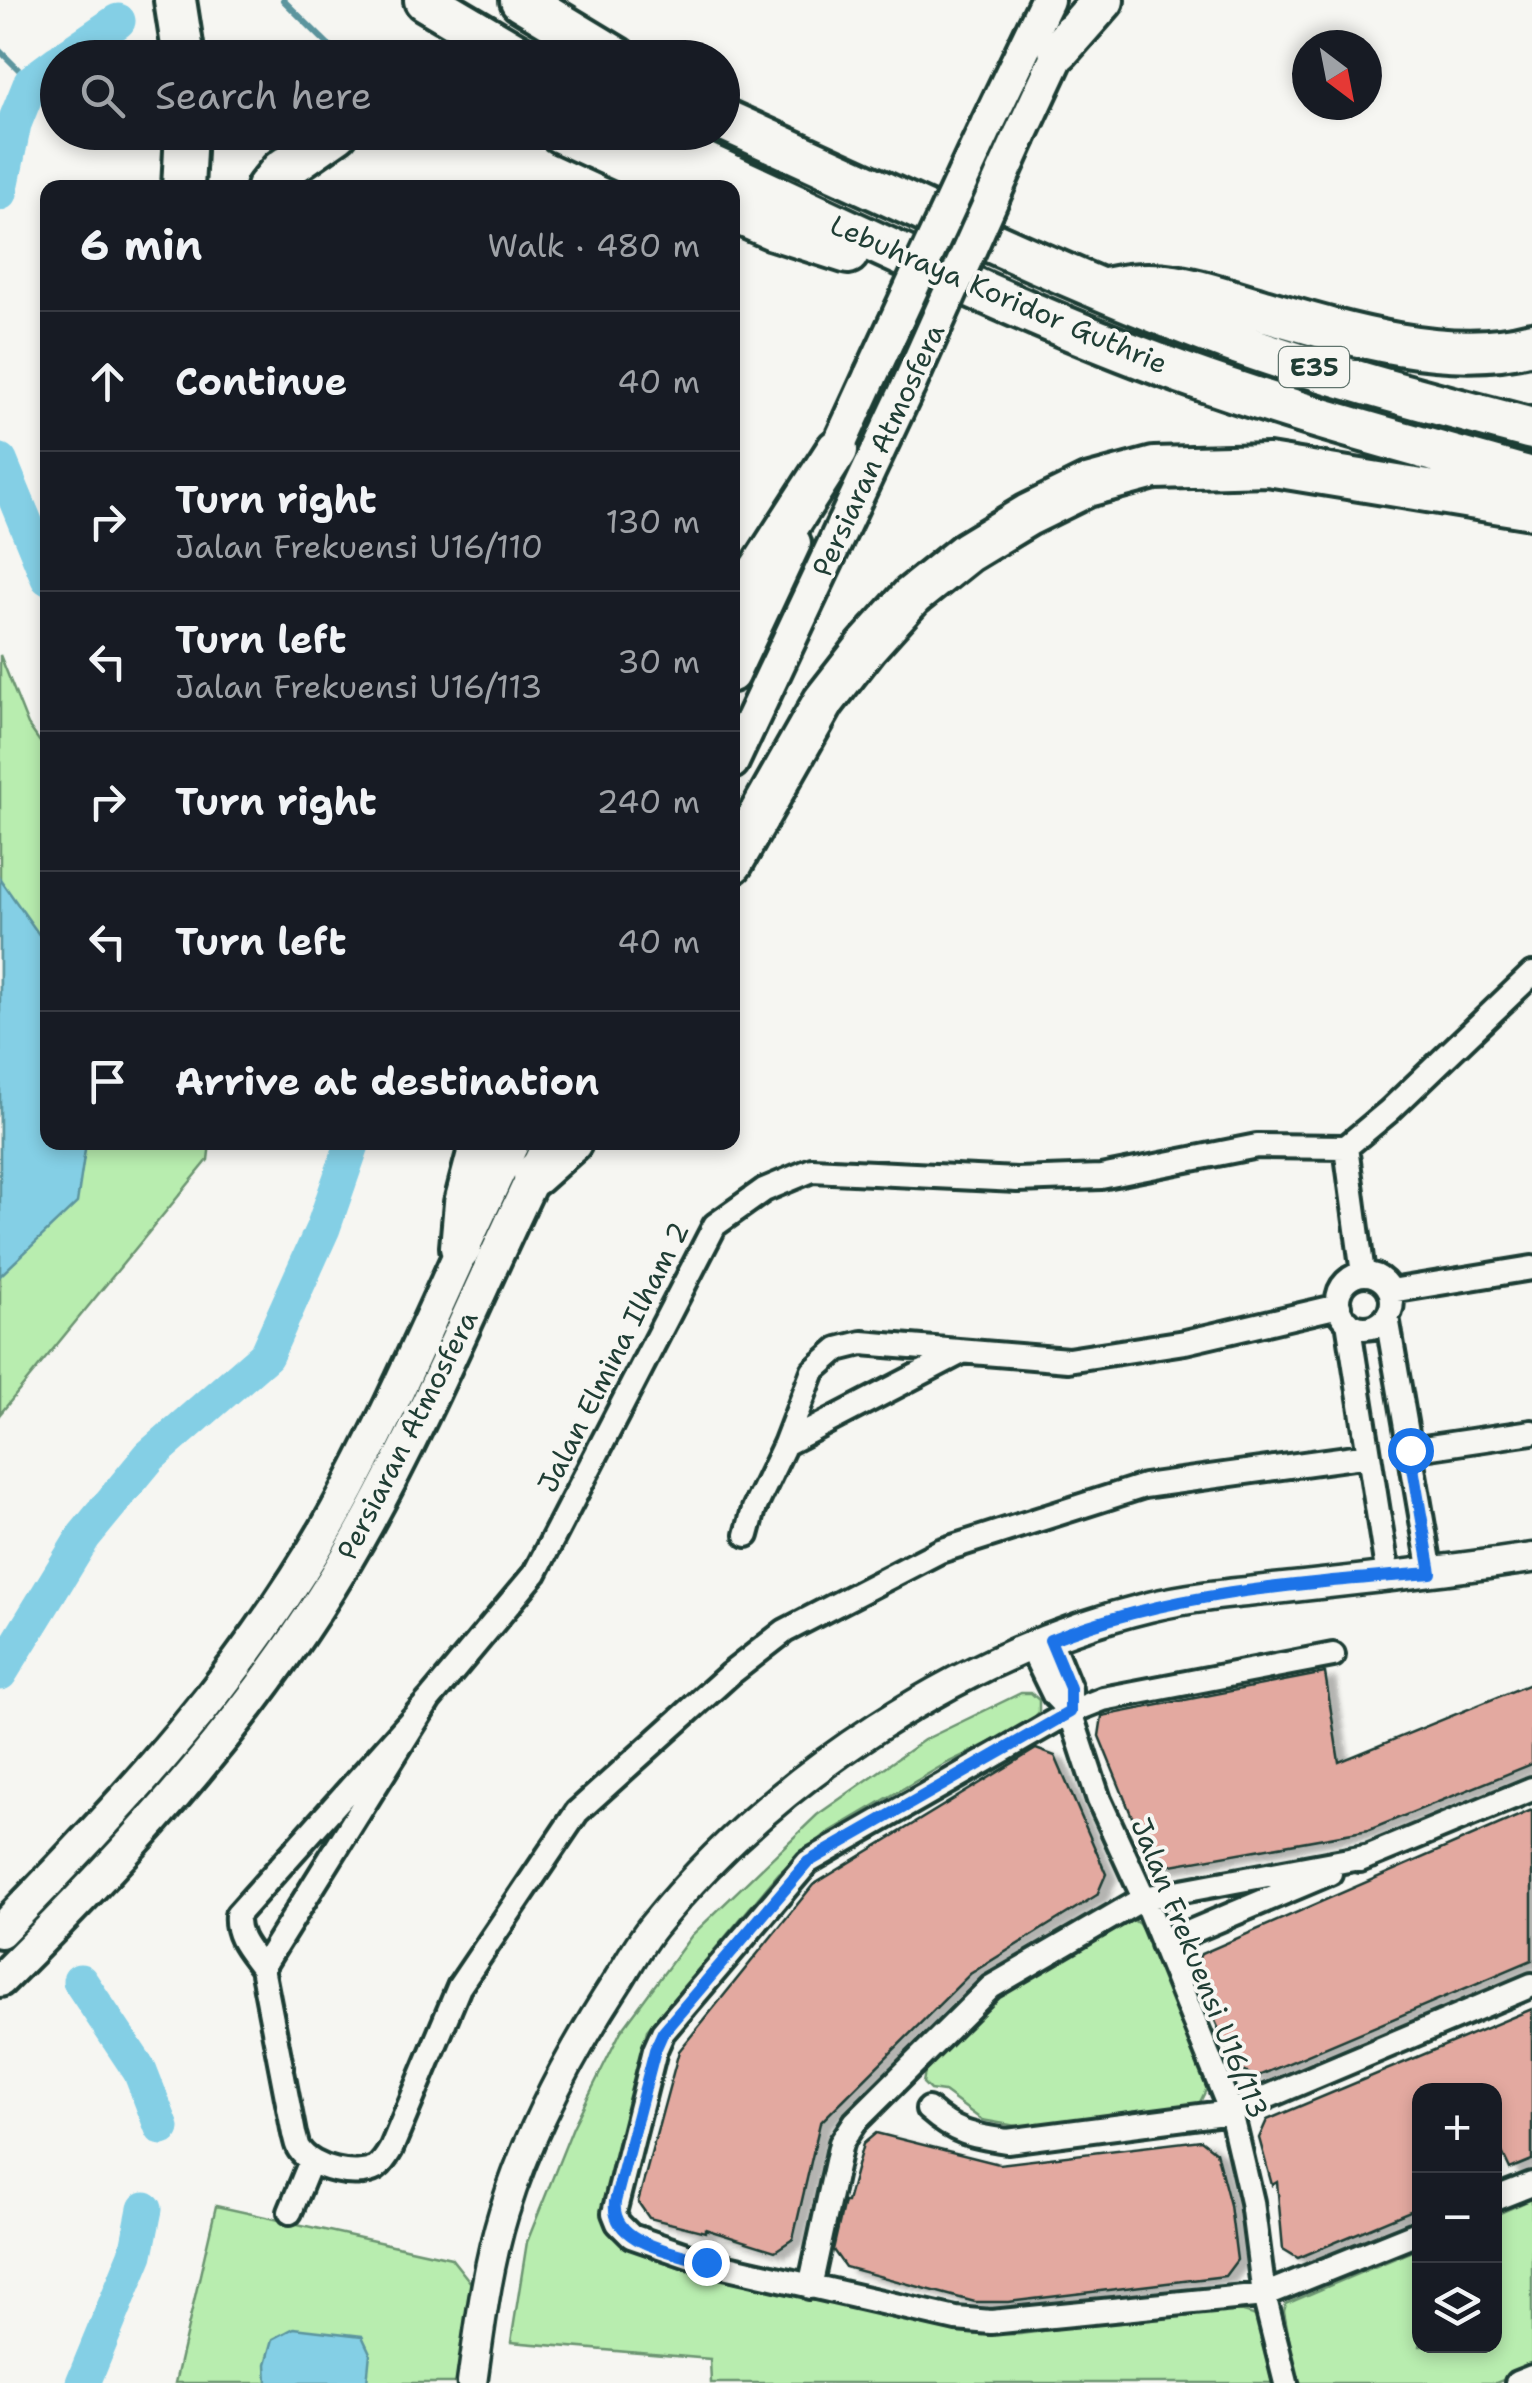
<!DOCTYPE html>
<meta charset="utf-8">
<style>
body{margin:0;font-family:"Shantell Sans",sans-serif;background:#242831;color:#f1f3f6}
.controls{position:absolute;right:30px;bottom:30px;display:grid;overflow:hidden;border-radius:20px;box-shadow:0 5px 15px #0003}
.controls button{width:90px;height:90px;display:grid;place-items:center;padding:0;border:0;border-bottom:2px solid #363941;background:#171b24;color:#f1f3f6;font:50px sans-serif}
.compass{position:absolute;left:1292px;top:30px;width:90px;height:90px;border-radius:50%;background:#171b24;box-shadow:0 5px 15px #0003;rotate:148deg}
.stop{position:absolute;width:30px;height:30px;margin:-22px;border:8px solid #1a73e8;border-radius:50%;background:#fff}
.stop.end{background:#1a73e8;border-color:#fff;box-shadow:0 2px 10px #0008}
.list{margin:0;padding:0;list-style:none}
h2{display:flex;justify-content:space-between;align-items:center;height:130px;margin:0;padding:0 40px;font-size:42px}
h2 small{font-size:32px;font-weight:400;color:#9ea1a6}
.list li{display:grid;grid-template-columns:65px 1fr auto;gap:30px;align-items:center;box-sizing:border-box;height:140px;padding:0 40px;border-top:2px solid #363941}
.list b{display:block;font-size:38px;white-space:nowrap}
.list p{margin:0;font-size:32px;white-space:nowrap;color:#9ea1a6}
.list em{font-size:32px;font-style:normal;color:#9ea1a6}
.icon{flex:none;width:55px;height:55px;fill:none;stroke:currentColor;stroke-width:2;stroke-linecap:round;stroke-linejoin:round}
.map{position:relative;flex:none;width:1532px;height:2383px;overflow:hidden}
.search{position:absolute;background:#171b24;box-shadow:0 5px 15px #0003;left:40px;top:40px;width:700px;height:110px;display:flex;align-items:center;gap:25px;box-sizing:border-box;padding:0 35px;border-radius:55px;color:#9ea1a6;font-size:38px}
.panel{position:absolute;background:#171b24;box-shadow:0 5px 15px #0003;left:40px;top:180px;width:700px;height:970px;border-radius:20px}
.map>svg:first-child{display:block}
.green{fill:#b8edaf;stroke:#6c9572;stroke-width:2.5}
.water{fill:#84cfe5;stroke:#5c959e;stroke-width:2.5}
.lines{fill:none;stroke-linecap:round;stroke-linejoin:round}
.stream{stroke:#5c959e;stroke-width:6}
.river{stroke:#84cfe5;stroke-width:35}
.building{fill:#e3a9a0;stroke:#1f3d34;stroke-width:2.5;filter:url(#shadow)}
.minor-casing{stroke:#1f3d34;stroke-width:30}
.tertiary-casing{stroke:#1f3d34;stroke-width:35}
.secondary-casing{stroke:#1f3d34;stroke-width:40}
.motorway-casing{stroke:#1f3d34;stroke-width:48}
.minor{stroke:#f6f6f2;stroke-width:22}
.tertiary{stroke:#f6f6f2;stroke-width:28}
.secondary{stroke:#f6f6f2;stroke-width:32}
.motorway{stroke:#f6f6f2;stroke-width:40}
.secondary-bridge-casing{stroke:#1f3d34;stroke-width:40;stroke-linecap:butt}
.secondary-bridge{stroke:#f6f6f2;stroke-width:32}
.route{stroke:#1a73e8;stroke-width:12}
.labels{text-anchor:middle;stroke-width:8;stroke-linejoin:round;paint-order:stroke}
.shield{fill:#f6f6f2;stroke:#60746d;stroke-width:2.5}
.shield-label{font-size:25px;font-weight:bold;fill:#1f3d34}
.street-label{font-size:28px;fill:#1f3d34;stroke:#f6f6f2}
</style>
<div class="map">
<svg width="1532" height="2383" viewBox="0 0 1532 2383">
<defs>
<filter id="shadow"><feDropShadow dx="10" dy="5.5" stdDeviation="2.5" flood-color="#0004"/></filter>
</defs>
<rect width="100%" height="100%" fill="#f6f6f2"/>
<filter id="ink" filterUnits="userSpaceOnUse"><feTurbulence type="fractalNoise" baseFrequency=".01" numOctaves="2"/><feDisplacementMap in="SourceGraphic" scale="20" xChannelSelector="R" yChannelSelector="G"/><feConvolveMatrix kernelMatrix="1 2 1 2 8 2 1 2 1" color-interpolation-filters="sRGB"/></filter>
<g filter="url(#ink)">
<!-- green -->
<path class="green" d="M0 655 28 725 47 752 48 1142 210 1143 208 1160 0 1414Z
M1021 1693H1031L1039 1700V1712L1028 1724 945 1764 826 1834 779 1873 647 2030 603 2210 607 2225 614 2234 721 2272 975 2332C990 2333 1006 2335 1021 2334 1063 2330 1232 2295 1258 2318L1272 2383H711L710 2359 511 2342 527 2242 573 2127 621 2031 692 1935 817 1815 924 1740Z
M1130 1918 1139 1924 1146 1936 1210 2082 1199 2104 1033 2129 982 2120 944 2092 930 2090 923 2083 926 2065 989 2000Z
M1532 2199V2368L1496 2383H1297L1284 2311 1286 2304 1419 2248 1420 2346H1494L1495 2215Z
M216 2206 451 2258 471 2283 458 2383H175Z"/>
<!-- water -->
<path class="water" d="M0 879 47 946 48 1142 86 1143 77 1203 0 1276Z
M294 2328 362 2336 370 2353 367 2383H267L266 2364 273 2339Z"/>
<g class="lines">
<!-- stream -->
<path class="stream" d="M283 0 342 58
M0 51 31 82"/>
<!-- river -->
<path class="river" d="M64 58 118 21
M0 193 14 124 31 82 58 62
M0 461 48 578
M0 1673 84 1536 150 1456 266 1355 323 1228 353 1142
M80 1981 140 2071 162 2128
M83 2383 136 2254 145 2209"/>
</g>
<!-- building -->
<path class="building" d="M1325 1673 1339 1762 1532 1683V1764L1369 1830 1166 1866 1148 1856 1099 1736 1102 1716Z
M1036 1749 1055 1756 1106 1874 1097 1895 970 1974 820 2123 793 2239 775 2251 705 2229V2232L649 2218 638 2202 679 2051 813 1885Z
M1532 1810V1960L1256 2077 1236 2068 1192 1969 1201 1954Z
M1532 2009V2160L1510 2169 1494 2135V2090H1420V2207L1298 2258 1283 2249 1277 2182 1272 2185 1259 2138 1267 2120Z
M876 2133 999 2164 1201 2140 1216 2152 1230 2205 1237 2260 1225 2276 1008 2302H975L845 2267 833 2250 844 2202H847L863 2144Z"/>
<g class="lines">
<defs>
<path id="minor" d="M1346 1147 1389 1111 1532 974
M1346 1147 1363 1274
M1338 1301a27 27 0 1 1 54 0a27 27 0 1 1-54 0Z
M1391 1291 1532 1268
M1387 1317 1431 1573
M1348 1321 1388 1576
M785 1444 962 1352
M1410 1450 1532 1432
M747 1535 754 1509 785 1444 813 1371 838 1349 862 1343 1068 1360 1185 1342 1339 1306
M1050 1640 1070 1689V1712L1099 1800 1144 1898 1231 2112 1252 2202 1264 2295 1286 2383
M1031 1648 1054 1695 1070 1712
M1333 1655 1103 1699 1070 1712 808 1862 663 2032 655 2050 614 2213 618 2223 631 2236 706 2262 956 2319 991 2322 1264 2295 1420 2232
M429 1700 262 1968C250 1951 235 1937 237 1915L429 1700 535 1573 715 1225 764 1190 812 1170 1017 1180 1101 1177 1257 1146 1346 1147
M1360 1860 1532 1789
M1162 1944 1330 1873
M262 1968 294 2134C296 2139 296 2145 299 2149 312 2169 356 2179 376 2168 383 2163 387 2156 391 2149L459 1987 577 1812 730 1674 785 1631 940 1551 1144 1486 1369 1455
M928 2109C955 2133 972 2136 1007 2141L1231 2112 1532 1985
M1494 2199 1532 2184
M290 2212 311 2161
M810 2287 841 2143 855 2122 991 1987 1144 1898 1370 1856
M1517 2383 1532 2377"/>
<path id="tertiary" d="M472 2383C480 2326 487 2267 504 2212 529 2131 571 2053 617 1982 629 1963 640 1942 654 1925 774 1777 964 1652 1149 1607 1193 1596 1239 1593 1284 1588 1367 1579 1450 1570 1532 1558"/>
<path id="secondary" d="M987 125 1047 0
M1020 136 1069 31
M827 471 871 375
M732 675 794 543
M732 762 909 385
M0 1931C128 1800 245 1674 336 1512 402 1392 452 1265 513 1142
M0 1980C135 1846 264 1706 358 1539 428 1415 481 1283 543 1156"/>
<path id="motorway" d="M175 0 184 58
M425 0 523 58
M521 0 617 58
M1059 50 1103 0
M722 119C889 194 1054 275 1225 339 1325 375 1429 402 1532 429
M560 132 682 188
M650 132 693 158C855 232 1014 312 1182 373 1296 414 1415 446 1532 478
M183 188 186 132
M267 188 281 171 337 132
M732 211 773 229 848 253
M1110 288C1168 276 1204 293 1260 309 1341 333 1449 366 1532 343
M732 613 837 450
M732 863 824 701 867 646 912 596 967 552 1028 515 1087 486 1154 468 1268 465 1532 508
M534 1175 571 1142
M461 1247 465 1203 481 1142"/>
</defs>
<!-- minor casing -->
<use href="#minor" class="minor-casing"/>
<!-- tertiary casing -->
<use href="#tertiary" class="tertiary-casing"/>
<!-- secondary casing -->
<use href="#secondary" class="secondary-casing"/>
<!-- motorway casing -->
<use href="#motorway" class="motorway-casing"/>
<!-- minor -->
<use href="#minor" class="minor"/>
<!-- tertiary -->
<use href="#tertiary" class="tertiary"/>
<!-- secondary -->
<use href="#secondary" class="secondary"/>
<!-- motorway -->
<use href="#motorway" class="motorway"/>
<defs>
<path id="secondary-bridge" d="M871 375 987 125
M909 385 1020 136"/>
</defs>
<!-- secondary-bridge casing -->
<use href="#secondary-bridge" class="secondary-bridge-casing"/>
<!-- secondary-bridge -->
<use href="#secondary-bridge" class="secondary-bridge"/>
</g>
</g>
<g class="lines" filter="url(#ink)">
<!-- route -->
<path class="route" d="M706 2262C676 2252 610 2244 615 2202L655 2050 663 2032 808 1862 1070 1712V1688L1050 1640C1169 1592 1303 1583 1431 1573L1410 1450"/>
</g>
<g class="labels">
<!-- shield labels -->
<rect class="shield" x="1279" y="347" width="70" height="40" rx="8"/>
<g class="shield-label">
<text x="1314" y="376">E35</text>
</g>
<!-- street labels -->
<g class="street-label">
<text transform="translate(999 294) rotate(23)" y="10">Lebuhraya Koridor Guthrie</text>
<text transform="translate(878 450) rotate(-65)" y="10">Persiaran Atmosfera</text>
<text transform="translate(613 1357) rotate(-63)" y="10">Jalan Elmina Ilham 2</text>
<text transform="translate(407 1435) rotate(-63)" y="10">Persiaran Atmosfera</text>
<text transform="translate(1200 1968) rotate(68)" y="10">Jalan Frekuensi U16/113</text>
</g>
</g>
</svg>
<div class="controls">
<button>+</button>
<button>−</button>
<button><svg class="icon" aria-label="layers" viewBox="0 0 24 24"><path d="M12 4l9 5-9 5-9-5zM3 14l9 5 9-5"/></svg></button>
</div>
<svg class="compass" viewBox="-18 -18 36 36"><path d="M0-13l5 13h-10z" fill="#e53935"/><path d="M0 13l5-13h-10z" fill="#9ea1a6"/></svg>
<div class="stop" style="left:1410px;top:1450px"></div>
<div class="stop end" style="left:706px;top:2262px"></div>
<div class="search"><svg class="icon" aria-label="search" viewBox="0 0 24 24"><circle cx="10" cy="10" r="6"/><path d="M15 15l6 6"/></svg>Search here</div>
<section class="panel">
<h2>6 min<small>Walk · 480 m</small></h2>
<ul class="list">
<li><svg class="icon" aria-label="ahead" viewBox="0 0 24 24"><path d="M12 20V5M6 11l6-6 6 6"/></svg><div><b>Continue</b></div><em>40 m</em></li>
<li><svg class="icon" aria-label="right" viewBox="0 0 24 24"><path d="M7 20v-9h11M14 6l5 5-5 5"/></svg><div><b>Turn right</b><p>Jalan Frekuensi U16/110</p></div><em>130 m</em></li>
<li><svg class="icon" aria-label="left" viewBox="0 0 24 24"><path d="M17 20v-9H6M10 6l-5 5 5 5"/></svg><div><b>Turn left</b><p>Jalan Frekuensi U16/113</p></div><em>30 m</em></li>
<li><svg class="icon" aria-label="right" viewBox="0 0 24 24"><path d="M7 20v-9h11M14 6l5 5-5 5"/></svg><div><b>Turn right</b></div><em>240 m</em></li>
<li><svg class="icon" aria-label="left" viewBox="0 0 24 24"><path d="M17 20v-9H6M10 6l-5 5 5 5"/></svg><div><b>Turn left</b></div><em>40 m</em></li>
<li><svg class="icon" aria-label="arrive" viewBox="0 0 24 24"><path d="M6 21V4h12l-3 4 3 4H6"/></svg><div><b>Arrive at destination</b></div></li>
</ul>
</section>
</div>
